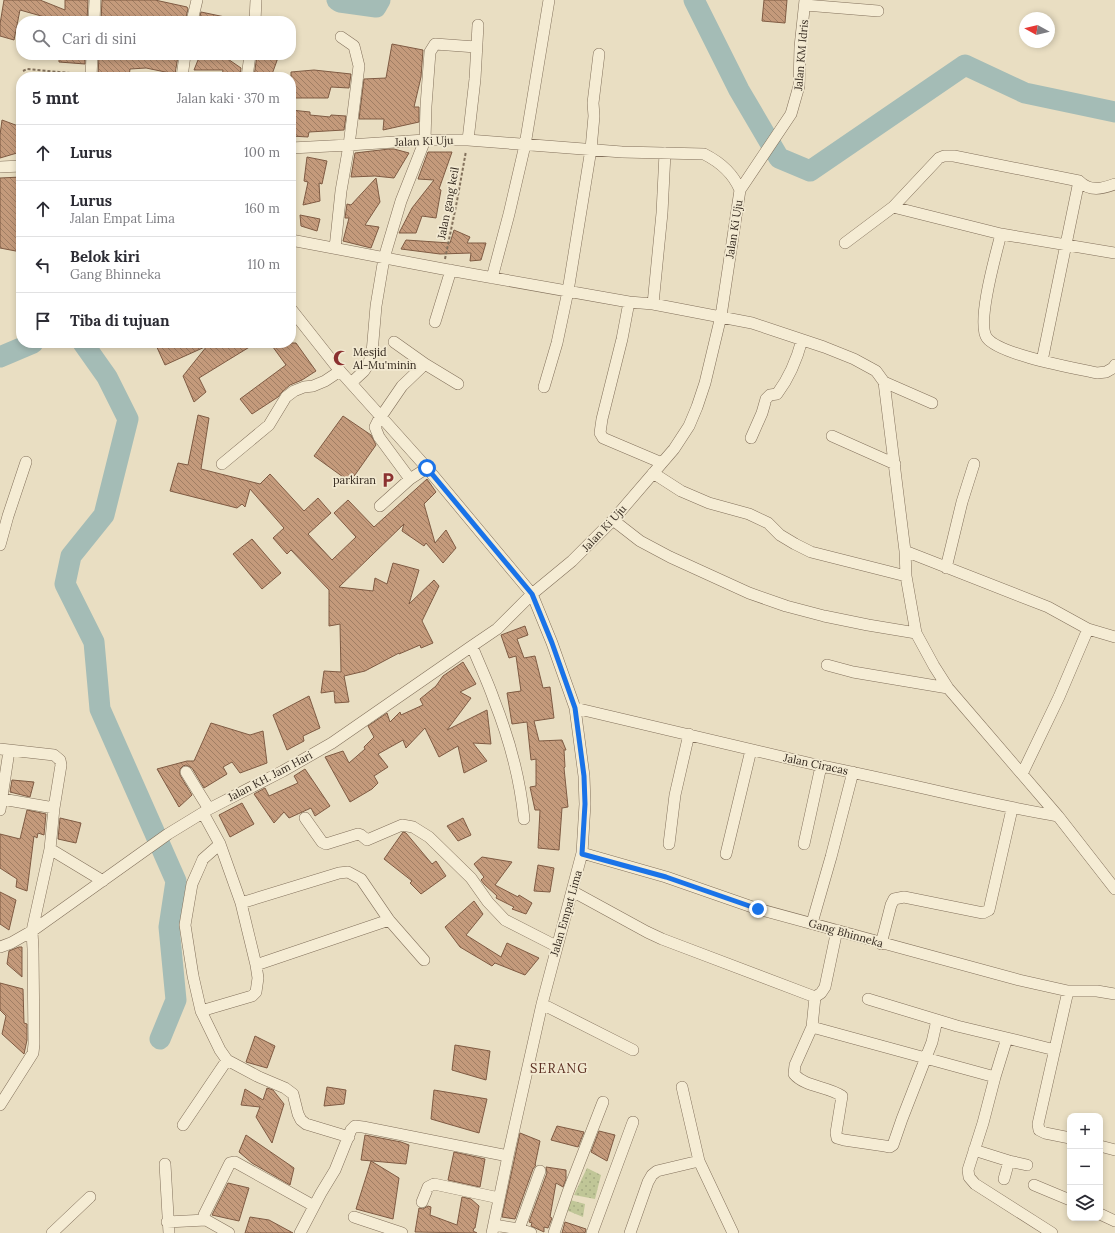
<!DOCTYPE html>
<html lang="id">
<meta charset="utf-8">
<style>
body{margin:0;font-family:Lora,serif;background:#f7f7f7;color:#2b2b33}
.controls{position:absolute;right:12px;bottom:12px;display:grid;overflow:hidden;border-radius:8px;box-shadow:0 2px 6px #0003}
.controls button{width:36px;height:36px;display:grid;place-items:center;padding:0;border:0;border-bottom:1px solid #e1e1e2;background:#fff;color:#2b2b33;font:20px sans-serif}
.compass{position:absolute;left:1019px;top:12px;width:36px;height:36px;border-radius:50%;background:#fff;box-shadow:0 2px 6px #0003;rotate:278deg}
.stop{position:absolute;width:12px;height:12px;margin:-9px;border:3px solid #1a73e8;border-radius:50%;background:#fff}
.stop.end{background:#1a73e8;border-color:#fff;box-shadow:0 1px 4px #0008}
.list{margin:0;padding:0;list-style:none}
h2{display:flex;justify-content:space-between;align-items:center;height:52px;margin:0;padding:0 16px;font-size:17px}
h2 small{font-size:13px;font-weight:400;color:#7c7c81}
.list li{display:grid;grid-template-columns:26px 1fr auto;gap:12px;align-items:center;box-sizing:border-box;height:56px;padding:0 16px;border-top:1px solid #e1e1e2}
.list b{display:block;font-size:15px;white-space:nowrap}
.list p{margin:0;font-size:13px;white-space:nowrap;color:#7c7c81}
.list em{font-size:13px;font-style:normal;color:#7c7c81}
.icon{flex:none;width:22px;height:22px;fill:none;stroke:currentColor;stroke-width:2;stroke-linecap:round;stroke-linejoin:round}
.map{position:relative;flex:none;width:1115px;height:1233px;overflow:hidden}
.search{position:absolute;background:#fff;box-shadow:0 2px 6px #0003;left:16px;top:16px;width:280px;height:44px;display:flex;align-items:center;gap:10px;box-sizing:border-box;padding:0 14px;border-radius:16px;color:#7c7c81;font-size:15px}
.panel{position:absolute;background:#fff;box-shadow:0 2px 6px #0003;left:16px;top:72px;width:280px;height:276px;border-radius:16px}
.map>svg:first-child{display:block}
.grass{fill:url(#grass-dots)}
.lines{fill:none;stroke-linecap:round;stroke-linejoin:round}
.river{stroke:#a4bcb6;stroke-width:21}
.building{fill:url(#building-back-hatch);stroke:#7f5b43}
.minor-casing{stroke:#82705b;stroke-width:12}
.path{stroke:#82705b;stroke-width:2;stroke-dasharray:3 2;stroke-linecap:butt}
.minor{stroke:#f5ecd4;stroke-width:11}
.route{stroke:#1a73e8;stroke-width:5}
.labels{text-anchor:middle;stroke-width:3.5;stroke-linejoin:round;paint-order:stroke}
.street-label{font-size:11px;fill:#33281e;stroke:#f2e9d1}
.poi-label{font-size:11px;fill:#33281e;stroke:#f2e9d1;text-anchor:start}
.quarter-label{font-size:13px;letter-spacing:1px;fill:#5b2e21;stroke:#f2e9d1}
</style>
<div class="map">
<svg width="1115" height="1233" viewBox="0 0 1115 1233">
<defs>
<pattern id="grass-dots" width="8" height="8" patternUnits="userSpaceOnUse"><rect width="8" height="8" fill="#c0c697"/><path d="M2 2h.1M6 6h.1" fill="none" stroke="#a5aa82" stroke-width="1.8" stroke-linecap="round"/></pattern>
<pattern id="building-back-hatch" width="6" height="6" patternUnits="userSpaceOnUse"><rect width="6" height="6" fill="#c49a7b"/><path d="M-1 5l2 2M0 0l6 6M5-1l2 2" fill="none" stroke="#a07e64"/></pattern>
</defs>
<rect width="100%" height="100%" fill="#e9dec2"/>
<!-- grass -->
<path class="grass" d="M587 1168 601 1175 595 1199 574 1195Z
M570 1200 585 1204 583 1217 566 1210Z"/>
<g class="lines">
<!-- river -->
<path class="river" d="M337 0 340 2 376 7 380 0
M694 0 739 90 779 158 810 171 965 65 1025 93 1115 112
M83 343 107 377 128 419 104 515 71 556 65 584 94 642 100 709 176 881 169 927 176 1000 160 1039
M0 357 33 343"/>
</g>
<!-- building -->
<path class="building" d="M4 0H40L65 10V0H88L87 21H59L20 10 14 40 0 36V24Z
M102 0H155L187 7 188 9 185 21H101Z
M764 0H787L785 23 762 21Z
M201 12 225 17 224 21H199Z
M392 44 423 50 421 77 414 107H419V122L383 130 384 119H359L364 79 386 78Z
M59 55H85V64L59 62Z
M99 55H140L178 56 175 74 146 68 130 69 129 77H98Z
M200 55H222L241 68 240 77H222L223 70H194Z
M257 55H279L271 77H254Z
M314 70 351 74 349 88 331 87 328 98H291V72Z
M291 110 310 112V115L330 117 331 115 346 116 344 130 309 132 308 137 291 136Z
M2 120 21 127V137L17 153 0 158V135Z
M389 149H394L409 153 394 178 375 176 351 177 355 153Z
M428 152H452L439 189 441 190 436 218 422 216 416 233H399L412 208 434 180 418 179Z
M307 157 327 161 322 184 319 183 320 201 303 205 308 182 304 181Z
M21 177V252L0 248V178Z
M376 178 380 202 365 225 379 227 371 248 343 241 349 218H345L347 204 351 205Z
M300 215 320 219 317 231 301 226Z
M454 230 470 237 467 243H486L481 260 470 261 471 253 440 254 401 249 406 240 450 243Z
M155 343H214H213L215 348 224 343H256L199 378 206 392 194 402 183 376 207 346 165 365Z
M270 343H296L316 371 302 380 290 385 282 392 278 397 252 414 240 399 286 365Z
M198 415 209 418 201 469 260 484 270 474 304 511 318 498 331 513 308 534 332 560 356 537 334 513 348 500 374 527 427 479 436 492 424 504 435 543 446 530 456 548 443 563 426 543 424 546 402 531 404 524 339 587 373 591 375 578 387 584 393 563 419 570 409 604 434 580 439 586 422 621 433 643 421 648 420 645 399 654V653L365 671 344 676 349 702 335 703 334 691 321 693 324 671 341 672 340 624 329 626V590L291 550 287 554 273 538 284 528 250 489 245 507 242 504 237 508 170 491 178 463 188 465Z
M343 416 371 435 376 445 350 482 314 456Z
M252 539 281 573 262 589 233 554Z
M525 626 528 635 517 639 524 658 535 656 543 688 550 687 554 718 534 721 539 741 562 740 566 750H564L565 767 564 768 568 807 562 808 559 850 538 848 540 810H535L530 787 536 786V759L531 760 527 722 512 724 507 693 521 691 516 656 509 658 501 635Z
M463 662 476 684 460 692 471 698 447 730 487 710 491 744 473 743 487 761 464 773 458 746 439 757 425 728 406 748 403 740 378 754 388 767 374 776 378 783 372 789 350 802 325 757 343 751 349 763 365 749 364 747 374 737 368 726 387 713 390 722 400 712 401 715 423 705 420 699 436 686 443 676Z
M309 696 320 728 303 736 304 741 287 750 273 715Z
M211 723 250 735 263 731 267 763 240 773 232 762 223 767 227 774 204 788 192 768 186 765 183 766 180 769V775L192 795 179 807 157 769 187 761H194Z
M305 769 330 806 315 816 311 808 289 818 284 812 274 823 254 794 265 788 269 796 298 783 294 776Z
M12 780 34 782 30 797 10 792Z
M242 803 254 824 230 837 219 815Z
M27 810 46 814 44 835 38 833 37 838 34 836 27 891 16 887 17 879 0 868V834L20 839Z
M60 818 81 823 76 843 58 839Z
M463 818 471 835 458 841 447 826Z
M403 832 406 833 432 864 436 861 446 876 421 894 410 883 412 881 384 859Z
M482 857 512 862 495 885 518 897 519 895 532 903 526 914 512 909 514 907 496 898 497 896 484 884 481 880 484 877 474 864Z
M538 865 554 868 550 892 534 891Z
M0 892 16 900 9 930 0 924Z
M474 901 483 914 466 935 501 957 507 943 539 958 525 975 495 963 492 966 460 947 445 927Z
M19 947H22V977L7 964 9 951Z
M0 983 23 989 24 1023 27 1024V1040L24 1054 2 1034 6 1016 0 1010Z
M255 1036 275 1046 267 1068 246 1062Z
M455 1045 490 1051 486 1080 452 1070Z
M327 1087 346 1090 344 1104 324 1106Z
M267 1088 273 1090 284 1104 272 1143 256 1117 260 1107 241 1105 245 1089 263 1100Z
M434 1090 487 1099 479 1133 431 1119Z
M557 1126 584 1132 578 1147 551 1140Z
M599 1131 615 1135 607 1161 591 1152Z
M520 1133 540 1141 535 1165H536L533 1169 515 1219 502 1217Z
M246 1135 294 1168 290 1185 252 1163 239 1152Z
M365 1135 401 1142 409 1145 406 1164 361 1160Z
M454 1152 485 1159 480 1187 448 1180Z
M371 1161 399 1178 393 1219 356 1209Z
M546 1167 566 1170V1179L563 1187 556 1183 550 1217 552 1218 548 1228 544 1227V1232L531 1226 532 1223 529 1222 547 1173Z
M228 1183 249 1188 239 1221 212 1215Z
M462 1197 471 1199 479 1206 475 1228H474L473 1231 477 1233 415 1232 419 1208 423 1209 428 1206 431 1207 430 1215 457 1225Z
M250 1217 269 1220 293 1233H245Z
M565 1222 586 1229 585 1233H562Z"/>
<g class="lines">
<defs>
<path id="minor" d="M805 5 878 11
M94 21 95 0
M192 21 197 0
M255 21 256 0
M91 77 92 55
M182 77 185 55
M247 77 250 55
M468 140 475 79 478 25
M0 167 21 166
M740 190 791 114 799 86 800 47 805 0
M893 207 1001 234 1115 253
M1001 234C996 254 976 323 987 338 1000 355 1074 368 1097 373L1106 372 1113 368 1115 365
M291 240 443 269 629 302 653 304 752 323 824 347 854 359 876 371 884 382 905 551 906 576 916 633 934 666 948 688 1058 816 1115 889
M845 243 893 207 939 158 944 156H954L1079 181
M335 248 341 191 349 145 359 66 354 46 341 37
M492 278 509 214 525 145 549 0
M629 302 622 339 602 419 600 433 603 438 662 463
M653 304 662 213 665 153
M291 309 340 371 427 468 532 594 552 643 575 708 584 776 585 804 582 853 542 1004 508 1156 492 1233
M435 322 451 270
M394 342 425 364
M1042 361 1079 181C1090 192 1102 189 1115 184
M884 382 932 403
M351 383 364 371 368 365 372 353 376 306 384 258 401 201 425 140 426 106 430 52 435 44 476 47
M544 387 557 343 568 291 591 149 594 116 593 103 599 54
M832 436 895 464
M751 438 762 413 766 399 770 395 777 394C789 378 797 359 802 340
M222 464 269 425 286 397 294 391 304 387 313 386 325 381 340 371
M427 468 410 479 379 437 375 427 378 421 402 386 425 364 458 384
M653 473 681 491 709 503 749 514 768 523 780 535 795 544 811 552 906 576
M380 506 410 479
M613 520 640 541 670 557 749 593 786 606 824 616 868 625 916 633
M0 545 8 516 26 462
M905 551 1048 607 1088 629 1115 637
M946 568 962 502 974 464
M472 646C479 664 488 682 494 700 509 738 520 778 524 819
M827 665 853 672 948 688
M575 708 821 766C901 781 978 803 1058 816
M0 749 54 755 60 760 61 765 54 808 50 849 32 931 33 949 34 1044 33 1053 0 1105
M186 772 209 809
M1022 774 1059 697 1088 629
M2 799 54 808
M0 810 9 751
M305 818 322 842 326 844 358 834 361 835 367 840 402 825 413 827 429 837 471 878 488 902 505 920 556 946
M220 844 203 859 200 866 192 884 185 925 193 976 201 1011 220 1050 227 1060 259 1077 285 1088 293 1094 298 1114 301 1120 306 1124 349 1137
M669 844 675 795 689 734
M804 844 821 766
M50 849 103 881
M582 853 666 877 758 909 1019 980 1068 991H1097L1115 994
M726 854 751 750
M572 891 647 932 662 939 815 997 821 993 825 987 837 930
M241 903 339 873 348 872 361 879 389 920 424 960
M812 923 831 857 853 772
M881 944 891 905 894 899 904 897 983 913 989 910 1012 809
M0 947 11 943 32 931 168 834 209 809 283 771 332 743 472 646 497 629 532 594 572 561 613 520 674 449 689 426 697 407 705 383 721 316 740 190C733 173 720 162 704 154L622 152 468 140H425L349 145 291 148
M256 965 389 920
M1068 991 1038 1124 1039 1130 1045 1133 1070 1138
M815 997 812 1027 795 1065 794 1074C805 1087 827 1086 842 1096L836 1133 837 1138 844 1140 885 1146 890 1147 893 1145 902 1119 932 1042 937 1020
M868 999 957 1026 1007 1038
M542 1004 633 1050
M201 1011 252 996 256 992 258 978 256 965 241 903 220 844 203 813
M812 1027 995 1077
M682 1087 699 1161 733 1233
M183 1125 227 1060
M1100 1146 1115 1150
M974 1150 1009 1161 1027 1165
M165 1164 169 1233
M1004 1179 1009 1161
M1034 1185 1070 1200
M422 1202 428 1187 434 1184 499 1198
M1100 1214 1115 1221
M354 1217 402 1233
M167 1222 206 1220
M494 1225 519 1229 540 1171
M519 1229 531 1233
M52 1233 90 1197
M229 1233 206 1220 204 1218V1215L230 1163 235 1162 314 1206
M300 1233 321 1193 335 1170 351 1130 355 1126 363 1127 508 1156
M554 1233 568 1192 603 1102
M592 1233 633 1122
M630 1233 648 1182 652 1175 657 1171 699 1161
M1052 1233 975 1184 969 1177 968 1170 983 1123 995 1077 1007 1038 1055 1050"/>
</defs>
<!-- minor casing -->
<use href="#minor" class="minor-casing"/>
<!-- path -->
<path class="path" d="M23 71 27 69 80 74
M445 259 457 201 466 151"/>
<!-- minor -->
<use href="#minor" class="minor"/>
</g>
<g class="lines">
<!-- route -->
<path class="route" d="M427 468 532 594 552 643 575 708 584 776 585 804 582 854 666 877 758 909"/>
</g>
<!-- icons -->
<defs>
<symbol id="mosque-bare" viewBox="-9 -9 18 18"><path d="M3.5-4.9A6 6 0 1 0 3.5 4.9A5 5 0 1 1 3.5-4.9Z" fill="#8b3130" stroke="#f2e9d1" stroke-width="2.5" paint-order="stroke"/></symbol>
<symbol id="parking-bare" viewBox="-9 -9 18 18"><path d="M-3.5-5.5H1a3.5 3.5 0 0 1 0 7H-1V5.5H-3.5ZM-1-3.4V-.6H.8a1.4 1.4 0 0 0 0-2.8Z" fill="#8b3130" stroke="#f2e9d1" stroke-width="2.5" paint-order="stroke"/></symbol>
</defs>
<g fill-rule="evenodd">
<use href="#mosque-bare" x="330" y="347" width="22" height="22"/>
<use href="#parking-bare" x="377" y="469" width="22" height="22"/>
</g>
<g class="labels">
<!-- street labels -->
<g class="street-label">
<text transform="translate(801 55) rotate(-85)" y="4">Jalan KM Idris</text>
<text transform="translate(424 141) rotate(-2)" y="4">Jalan Ki Uju</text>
<text transform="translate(448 203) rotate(-79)" y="4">Jalan gang keil</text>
<text transform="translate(734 229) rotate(-81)" y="4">Jalan Ki Uju</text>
<text transform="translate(604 528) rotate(-47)" y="4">Jalan Ki Uju</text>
<text transform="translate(816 764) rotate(12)" y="4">Jalan Ciracas</text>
<text transform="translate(270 776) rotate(-28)" y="4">Jalan KH. Jam Hari</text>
<text transform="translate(566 913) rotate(-74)" y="4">Jalan Empat Lima</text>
<text transform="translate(846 933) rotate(16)" y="4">Gang Bhinneka</text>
</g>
<!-- poi labels -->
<g class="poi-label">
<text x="353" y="356">Mesjid<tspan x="353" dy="13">Al-Mu'minin</tspan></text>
<text x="376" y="484" text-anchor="end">parkiran</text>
</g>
<!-- quarter labels -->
<g class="quarter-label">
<text x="559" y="1073">SERANG</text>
</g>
</g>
</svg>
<div class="controls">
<button>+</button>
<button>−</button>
<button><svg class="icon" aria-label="layers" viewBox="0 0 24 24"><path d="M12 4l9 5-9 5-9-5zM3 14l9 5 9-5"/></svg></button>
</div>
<svg class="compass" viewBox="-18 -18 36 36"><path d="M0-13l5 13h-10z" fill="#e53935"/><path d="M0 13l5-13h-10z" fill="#7c7c81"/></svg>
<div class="stop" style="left:427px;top:468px"></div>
<div class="stop end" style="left:758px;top:909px"></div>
<div class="search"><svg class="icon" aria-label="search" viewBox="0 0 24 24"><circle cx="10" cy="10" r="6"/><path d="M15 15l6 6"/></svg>Cari di sini</div>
<section class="panel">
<h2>5 mnt<small>Jalan kaki · 370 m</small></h2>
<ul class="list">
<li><svg class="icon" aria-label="ahead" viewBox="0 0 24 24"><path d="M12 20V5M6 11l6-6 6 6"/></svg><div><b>Lurus</b></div><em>100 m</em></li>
<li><svg class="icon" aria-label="ahead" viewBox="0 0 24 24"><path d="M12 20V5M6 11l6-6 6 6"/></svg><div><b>Lurus</b><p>Jalan Empat Lima</p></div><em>160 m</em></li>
<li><svg class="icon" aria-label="left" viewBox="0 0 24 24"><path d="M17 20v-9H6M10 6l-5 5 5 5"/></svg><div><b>Belok kiri</b><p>Gang Bhinneka</p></div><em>110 m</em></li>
<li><svg class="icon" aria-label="arrive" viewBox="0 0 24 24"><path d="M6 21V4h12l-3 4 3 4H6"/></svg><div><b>Tiba di tujuan</b></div></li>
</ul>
</section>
</div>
